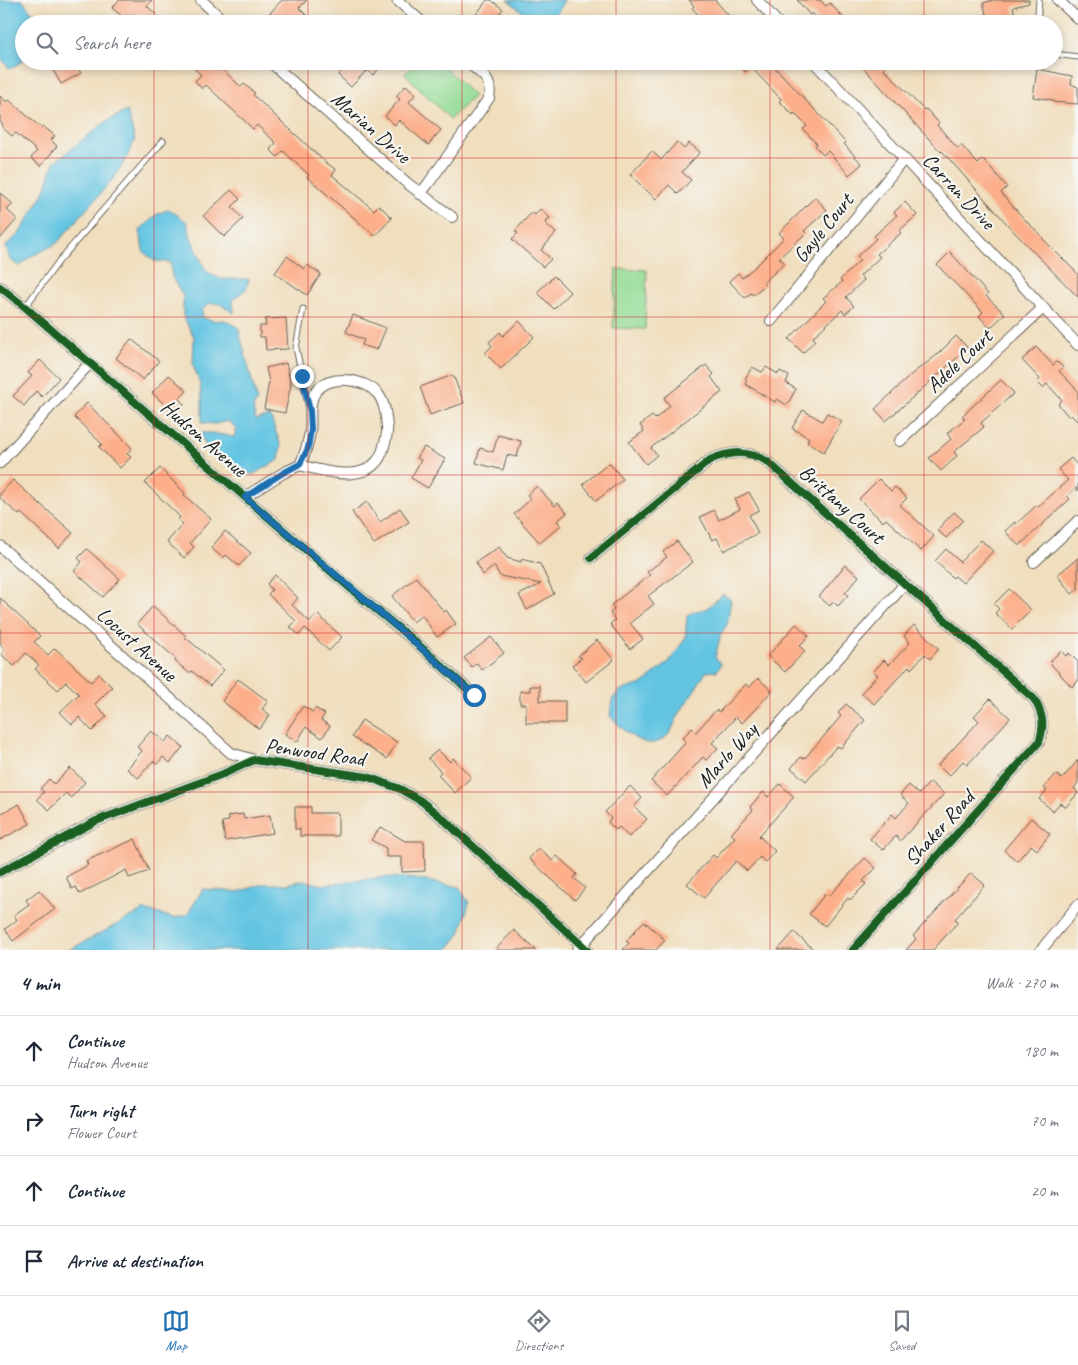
<!DOCTYPE html>
<meta charset="utf-8">
<style>
body{margin:0;font-family:Caveat,sans-serif;background:#f6f6f7;color:#1f2937}
.stop{position:absolute;width:15px;height:15px;margin:-11px;border:4px solid #1f6fb2;border-radius:50%;background:#fff}
.stop.end{background:#1f6fb2;border-color:#fff;box-shadow:0 1px 5px #0008}
.list{margin:0;padding:0;list-style:none}
h2{display:flex;justify-content:space-between;align-items:center;height:65px;margin:0;padding:0 20px;font-size:21px}
h2 small{font-size:16px;font-weight:400;color:#747a83}
.list li{display:grid;grid-template-columns:32px 1fr auto;gap:15px;align-items:center;box-sizing:border-box;height:70px;padding:0 20px;border-top:1px solid #e0e1e3}
.list b{display:block;font-size:19px;white-space:nowrap}
.list p{margin:0;font-size:16px;white-space:nowrap;color:#747a83}
.list em{font-size:16px;font-style:normal;color:#747a83}
.icon{flex:none;width:28px;height:28px;fill:none;stroke:currentColor;stroke-width:2;stroke-linecap:round;stroke-linejoin:round}
.map{position:relative;flex:none;width:1078px;height:950px;overflow:hidden}
.search{position:absolute;background:#fff;box-shadow:0 2px 8px #0003;left:15px;right:15px;top:15px;height:55px;display:flex;align-items:center;gap:12px;box-sizing:border-box;padding:0 18px;border-radius:28px;color:#747a83;font-size:19px}
.sheet{height:345px;background:#fff}
nav{display:flex;justify-content:space-around;align-items:center;box-sizing:border-box;height:70px;border-top:1px solid #e0e1e3;background:#fff;font-size:14px;color:#747a83}
nav a{display:grid;justify-items:center;gap:2px}
nav .on{color:#1f6fb2}
.map>svg:first-child{display:block}
.green{fill:#94dc96;stroke:#587c59}
.water{fill:#63c5e2;stroke:#40707f}
.building{fill:#fcaf8a}
.lines{fill:none;stroke-linecap:round;stroke-linejoin:round}
.lane-casing{stroke:#666054;stroke-width:7}
.street-casing{stroke:#666054;stroke-width:12}
.lane{stroke:#fff;stroke-width:5}
.street{stroke:#fff;stroke-width:10}
.cycleway-casing{stroke:#f6f6f2;stroke-width:11}
.cycleway{stroke:#1b5e20;stroke-width:8}
.route{stroke:#1f6fb2;stroke-width:6}
.grid{fill:none;stroke:#d62828;stroke-width:1;stroke-opacity:0.55}
.labels{text-anchor:middle;stroke-width:4.5;stroke-linejoin:round;paint-order:stroke}
.street-label{font-size:21px;fill:#1c1c1c;stroke:#f6f6f2}
</style>
<div class="map">
<svg width="1078" height="950" viewBox="0 0 1078 950">
<rect width="100%" height="100%" fill="#f6f6f2"/>
<filter id="ink" filterUnits="userSpaceOnUse"><feTurbulence type="fractalNoise" baseFrequency=".02" numOctaves="2"/><feDisplacementMap in="SourceGraphic" scale="10" xChannelSelector="R" yChannelSelector="G"/><feConvolveMatrix kernelMatrix="1 2 1 2 8 2 1 2 1" color-interpolation-filters="sRGB"/></filter>
<filter id="wash" filterUnits="userSpaceOnUse"><feTurbulence type="fractalNoise" baseFrequency=".0096" numOctaves="4" result="noise"/><feDisplacementMap in="SourceGraphic" scale="20" xChannelSelector="R" yChannelSelector="G"/><feGaussianBlur stdDeviation="1.12" result="paint"/><feColorMatrix in="noise" values="0 0 0 0 0 0 0 0 0 0 0 0 0 0 0 0 0 1.4 0 .05"/><feComposite in="paint" operator="in"/></filter>
<g filter="url(#wash)">
<rect width="100%" height="100%" fill="#f0debd"/>
<!-- green -->
<path class="green" d="M418 61H439L474 96 450 119 405 74Z
M616 269 647 270 645 329 613 328Z"/>
<!-- water -->
<path class="water" d="M0 0H22L42 24H24V60L10 69 0 57Z
M508 0H564L552 22 537 24Z
M127 111 135 140 128 155 114 178 56 244 30 257 20 266 10 260 6 246 19 234 44 193 54 162 107 121Z
M169 209 187 222 191 238 206 271 220 279H249L246 289 233 299 234 313 220 304 210 303 202 310 203 318 216 321 224 320 238 327 257 400 253 408 256 420 270 416 281 446 279 460 254 474 240 473 206 446 200 433H213L234 437 237 429 228 421 215 424 202 423V402L200 384 193 365 194 337 183 316V296L172 277 170 262 154 261 143 251 140 230 156 215Z
M723 594 731 600 727 625 721 634 715 657 721 664 717 671 706 672C698 685 689 698 681 711 676 719 673 729 668 735 648 756 624 731 610 716L612 700 619 691 642 684 668 663 685 639 687 616C697 608 700 612 707 608 713 604 717 598 723 594Z
M385 877 415 879 459 887 469 903 460 934 447 950H69L144 910 174 918 187 915 203 889 238 892 263 884H287L304 880 321 885Z"/>
<g id="blocks">
<!-- building -->
<path class="building" d="M119 0H152L147 6 167 24H137L126 15 124 18 112 8Z
M282 0H307L299 8 315 24H279L269 14Z
M487 0H491L503 9 491 24H469Z
M689 0H715L736 24H707L692 8 694 6Z
M797 0H820L826 6 830 3 849 24H822L812 13 810 15Z
M993 0H1029V3L1013 7 1017 24H989L983 3Z
M48 61H74L81 73 61 84Z
M186 61H209L220 71 222 69 241 87 244 84 255 93 253 95 323 160 336 170 332 175 374 210 379 205 392 218 375 236 307 177 309 175 283 151 277 157 270 149 276 143 257 125 253 129 206 85 202 89 195 81 201 75Z
M332 61H377L382 66 373 75 367 70 351 87 338 75 342 70Z
M736 61H769L846 143 844 144 862 164 849 175 828 151 823 155 815 146 817 144 803 129 807 126 794 113 793 115 779 101 781 99 751 67 745 72Z
M857 61H881L886 67 884 69 924 110 926 109 939 123 937 125 958 149 961 145 978 164 983 159 992 169 1007 187 1001 193 1027 222 1043 237 1042 238 1078 274V297L1015 233 942 151 941 152Z
M1037 69 1072 76 1071 84 1078 87V104L1053 102V100L1033 97Z
M406 85 416 94 409 102 441 130 428 145 399 120 395 125 385 116 400 99 396 96Z
M0 96 7 102 9 100 41 128 43 126 55 136 51 140 57 146 41 166 31 158 37 151 16 133 12 136 2 127 3 125 0 121Z
M677 142 684 149 689 143 700 152 682 172 691 180 678 194 669 185 656 199 630 175 652 151 661 160Z
M231 190 240 199 232 207 243 219 224 237 203 216Z
M0 193 13 204 7 210 17 219 0 239Z
M815 197 827 210 804 231 806 233 779 258 785 263 763 283 765 285 753 295 751 293 745 298 729 281 738 273 742 278 758 264 784 238 779 233Z
M905 202 917 215 899 231 901 233 877 254 880 257 860 276 864 280 846 297 854 306 845 314 842 310 813 337 815 340 803 353 789 339 826 301 823 298 842 282 840 280 860 260 857 256 876 239 874 236 897 215 894 212Z
M540 209 550 218 545 223 556 233 541 250 551 259 543 267 512 239 518 233 515 231 532 212 535 215Z
M950 252 988 294 986 296 1005 314 990 328 979 316 983 312 937 265Z
M287 256 304 269 307 265 321 274 307 295 275 273Z
M554 276 570 292 554 309 537 292Z
M353 315 386 328 377 350 362 345 364 340 346 332Z
M286 318 288 349 266 350 265 337H260V326H266L265 319Z
M519 321 534 337 501 369 485 353 492 346 489 342 500 332 503 336Z
M956 336 968 348 886 421 875 409 913 373 937 355Z
M131 339 159 361 143 380 116 358Z
M1036 347 1053 365 1057 362 1063 367 1059 371 1078 391V422L1071 415 1069 417 1058 404 1062 400 1047 384 1043 388 1037 382 1040 379 1022 360Z
M40 360 59 378 42 397 36 391 24 406 13 396 32 376 28 373Z
M286 363 291 384 285 413 264 409 269 382 266 368Z
M706 365 714 374 711 377 722 392 651 448 657 455 646 464 629 442 644 431 640 425 652 416 655 419 670 406 664 398Z
M752 367 762 372 766 367 778 374 780 371 789 376 786 383 796 389 787 405 777 399 775 402 745 384 747 380 745 379Z
M169 375 187 391 179 399 184 404 175 414 152 393Z
M453 375 464 403 430 415 420 387Z
M1001 380 1014 393 981 423 984 427 954 452 957 456 941 471 929 458 951 439 947 433 965 419 962 416Z
M87 403 132 448 127 454 131 457 120 468 99 447 102 444 74 417Z
M803 410 822 421 827 413 842 421 824 452 807 442 809 438 792 428Z
M498 435 521 441 517 457 507 455 503 470 476 463 480 448 493 452Z
M424 447 445 459 428 488 411 478 421 460 417 458Z
M1071 458 1078 466V491L1076 488 1067 496 1070 499 1019 546 1005 531 1015 522 1016 524 1037 505 1038 507 1068 480 1058 469Z
M609 463 623 479 596 501 583 484Z
M160 468 185 493 184 495 211 519 190 543 194 547 184 558 167 542 183 524 178 520 180 517 145 483Z
M879 479 891 491 895 487 907 498 900 505 934 536 921 551 886 519 883 522 859 499Z
M13 480 73 533 59 548 21 513 19 515 0 498V494Z
M537 486 555 506 558 503 567 513 557 521 561 525 540 543 514 514 531 499 527 495Z
M749 492 759 510 749 515 758 533 724 551 717 538 712 540 700 517 714 510 719 520 740 509 735 499Z
M367 502 380 522 400 508 409 522 374 544 352 512Z
M954 512 963 520 946 538 937 530Z
M225 531 251 553 239 566 226 555 223 558 211 548Z
M981 540 993 551 963 583 955 576 953 578 935 561 946 549 960 562Z
M677 541 693 562 648 596 654 604 630 623 643 639 630 649 610 624 615 620 610 613 614 610 611 605 650 575 647 572 667 557 663 552Z
M499 547 507 558 521 562 522 559 540 564 554 594 527 610 519 595 541 584 500 576 494 566 483 575 476 562Z
M87 549 120 579 103 597 74 571 82 562 78 558Z
M1078 558V589L1072 594 1057 575Z
M845 565 859 576 845 593 848 595 838 606 833 602 830 606 819 597Z
M275 575 298 598 292 605 310 622 317 614 342 637 329 651 305 628 299 635 290 627 296 621 268 594 272 590 267 584Z
M416 577 444 612 446 610 456 624 437 637 422 615 413 622 392 596Z
M1009 589 1031 610 1012 629 995 613 999 609 994 604Z
M0 598 40 636 34 642 48 655 55 648 91 682 99 674 112 687 95 704 107 716 92 731 79 717 72 724 60 712 79 694 66 682 58 690 35 669 39 665 26 653 14 666 1 654 5 650 0 644Z
M153 606 186 636 185 637 224 670 210 686 192 671 189 673 175 661 176 659 137 624Z
M796 624 809 636 799 646 805 651 785 672 768 656Z
M914 625 939 649 930 659 925 654 911 669 909 666 874 704 861 693 878 675 873 672 884 660 889 665 910 643 904 636Z
M491 637 504 653 482 670 477 663 472 667 464 658Z
M597 640 614 660 586 682 572 665 582 658 578 656Z
M1061 651 1066 656 1069 653 1078 662V681L1072 687 1049 662Z
M758 678 772 691 742 723 736 717 712 743 718 748 706 760 703 757 667 796 651 781 686 742 682 738 692 728 696 732 716 710 719 712 746 684 749 688Z
M238 679 268 701 262 709 270 715 259 729 222 701Z
M530 686H540V701H565V723H526V704H520V691H530Z
M990 699 1010 718 967 765 963 761 949 776 938 765 979 721 974 716Z
M846 704 865 720 841 748 837 746 806 781 791 768 801 757 804 759 825 735 841 716 838 713Z
M303 706 313 712 315 708 325 714 321 720 330 726 322 738 306 727 297 742 285 734Z
M362 720 397 742 387 759 352 737Z
M151 731 165 742 170 736 183 747 170 763 163 757 157 764 153 761 138 778 127 769 142 751 137 747Z
M438 750 450 762 453 758 471 777 455 793 438 775 441 772 428 758Z
M1078 760V783L1074 788 1078 793 1065 808 1060 803 1053 811 1039 799 1047 790 1044 788 1056 774 1062 779Z
M70 768 85 782 71 798 66 793 49 810 37 799 44 792 40 789 49 779 54 784Z
M930 782 944 794 900 841 896 836 883 850 870 839 892 814 896 818 909 803 900 795 909 785 919 794Z
M780 784 794 797 759 836 775 851 765 862 760 857 747 871 736 861 704 898 687 884 713 855 716 858 735 837 731 834 753 810 750 807 763 792 768 797Z
M630 786 642 798 634 807 647 819 629 837 619 827 616 830 608 822 611 818 605 812Z
M19 804 30 824 0 840V814Z
M295 807H311V813H338V836H300V829H295Z
M243 814 244 819 270 815 273 833 225 841 222 822 229 821 228 816Z
M1031 818 1050 834 1037 850 1031 845 1017 861 1004 850Z
M381 827 405 841H424L425 871 402 872V857H386V848L371 840Z
M135 839 149 871 129 878 126 870 80 894 76 887 72 889 66 877 88 865 86 861Z
M538 848 553 861 557 856 577 874 574 878 585 888 575 900 529 859Z
M865 858 876 868 863 881 866 884 850 900 848 898 825 926 809 914 826 893 829 896Z
M971 873 985 885 955 919 958 922 933 950H906L916 939 913 936Z
M39 890 55 909 13 941 5 929 17 920 14 915 29 904 26 900Z
M644 921 665 940 656 950H623L629 943 626 941Z
M514 930 536 950H495Z
M794 932 814 950H778Z"/>
</g>
</g>
<g filter="url(#ink)">
<use href="#blocks" fill-opacity="0" stroke="#666054" stroke-width="1"/>
<g class="lines">
<defs>
<path id="lane" d="M1037 24 1039 0
M1054 54 1078 57
M25 307 59 261 163 141
M303 309 296 348 308 404"/>
<path id="street" d="M201 0 227 24
M397 0 424 24
M757 0 779 24
M1058 0 1078 19
M269 61 407 183 452 217
M813 61 1078 345
M420 194 428 184 489 98C493 78 480 73 466 61
M0 287 25 307 357 594 413 640 474 695
M771 321 904 159
M900 441 1043 308
M0 463 90 363
M245 497 283 473 300 465C328 473 375 486 384 446 386 439 388 433 387 427 386 416 385 403 378 394 364 378 330 374 316 391 307 403 312 419 310 432 308 444 305 454 300 465
M0 546 231 753 254 760
M591 558 710 460C731 451 748 450 768 462L1034 699C1043 714 1045 725 1039 742L853 950
M1034 562 1078 521
M0 872 96 821 223 774 254 760 368 777 400 789 421 801 441 817 587 950
M577 950 905 584
M1041 950 1078 905"/>
</defs>
<!-- lane casing -->
<use href="#lane" class="lane-casing"/>
<!-- street casing -->
<use href="#street" class="street-casing"/>
<!-- lane -->
<use href="#lane" class="lane"/>
<!-- street -->
<use href="#street" class="street"/>
<defs>
<path id="cycleway" d="M0 287 25 307 357 594 413 640 474 695
M591 558 710 460C731 451 748 450 768 462L1034 699C1043 714 1045 725 1039 742L853 950
M0 872 96 821 223 774 254 760 368 777 400 789 421 801 441 817 587 950"/>
</defs>
<!-- cycleway casing -->
<use href="#cycleway" class="cycleway-casing"/>
<!-- cycleway -->
<use href="#cycleway" class="cycleway"/>
</g>
</g>
<g class="lines" filter="url(#ink)">
<!-- route -->
<path class="route" d="M302 376 310 411 311 429 308 448 300 464 283 473 245 497C321 563 399 627 474 695"/>
</g>
<!-- grid -->
<path class="grid" d="M154 0V24M308 0V24M462 0V24M616 0V24M770 0V24M924 0V24M154 61V950M308 61V950M462 61V950M616 61V950M770 61V950M924 61V950M0 158H1078M0 317H1078M0 475H1078M0 633H1078M0 792H1078"/>
<g class="labels">
<!-- street labels -->
<g class="street-label">
<text transform="translate(371 127) rotate(41)" y="7">Marian Drive</text>
<text transform="translate(959 191) rotate(47)" y="7">Carran Drive</text>
<text transform="translate(823 228) rotate(-51)" y="7">Gayle Court</text>
<text transform="translate(959 361) rotate(-43)" y="7">Adele Court</text>
<text transform="translate(204 438) rotate(41)" y="7">Hudson Avenue</text>
<text transform="translate(842 504) rotate(42)" y="7">Brittany Court</text>
<text transform="translate(137 644) rotate(42)" y="7">Locust Avenue</text>
<text transform="translate(315 752) rotate(8)" y="7">Penwood Road</text>
<text transform="translate(727 755) rotate(-48)" y="7">Marlo Way</text>
<text transform="translate(939 828) rotate(-48)" y="7">Shaker Road</text>
</g>
</g>
</svg>
<div class="stop" style="left:474px;top:695px"></div>
<div class="stop end" style="left:302px;top:376px"></div>
<div class="search"><svg class="icon" aria-label="search" viewBox="0 0 24 24"><circle cx="10" cy="10" r="6"/><path d="M15 15l6 6"/></svg>Search here</div>
</div>
<section class="sheet">
<h2>4 min<small>Walk · 270 m</small></h2>
<ul class="list">
<li><svg class="icon" aria-label="ahead" viewBox="0 0 24 24"><path d="M12 20V5M6 11l6-6 6 6"/></svg><div><b>Continue</b><p>Hudson Avenue</p></div><em>180 m</em></li>
<li><svg class="icon" aria-label="right" viewBox="0 0 24 24"><path d="M7 20v-9h11M14 6l5 5-5 5"/></svg><div><b>Turn right</b><p>Flower Court</p></div><em>70 m</em></li>
<li><svg class="icon" aria-label="ahead" viewBox="0 0 24 24"><path d="M12 20V5M6 11l6-6 6 6"/></svg><div><b>Continue</b></div><em>20 m</em></li>
<li><svg class="icon" aria-label="arrive" viewBox="0 0 24 24"><path d="M6 21V4h12l-3 4 3 4H6"/></svg><div><b>Arrive at destination</b></div></li>
</ul>
</section>
<nav>
<a class="on"><svg class="icon" aria-label="map" viewBox="0 0 24 24"><path d="M3 6l6-2 6 2 6-2v14l-6 2-6-2-6 2zM9 4v14M15 6v14"/></svg>Map</a>
<a><svg class="icon" aria-label="directions" viewBox="0 0 24 24"><path d="M12 3l9 9-9 9-9-9zM9 14v-3h6M13 9l2 2-2 2"/></svg>Directions</a>
<a><svg class="icon" aria-label="saved" viewBox="0 0 24 24"><path d="M7 4h10v16l-5-4-5 4z"/></svg>Saved</a>
</nav>
